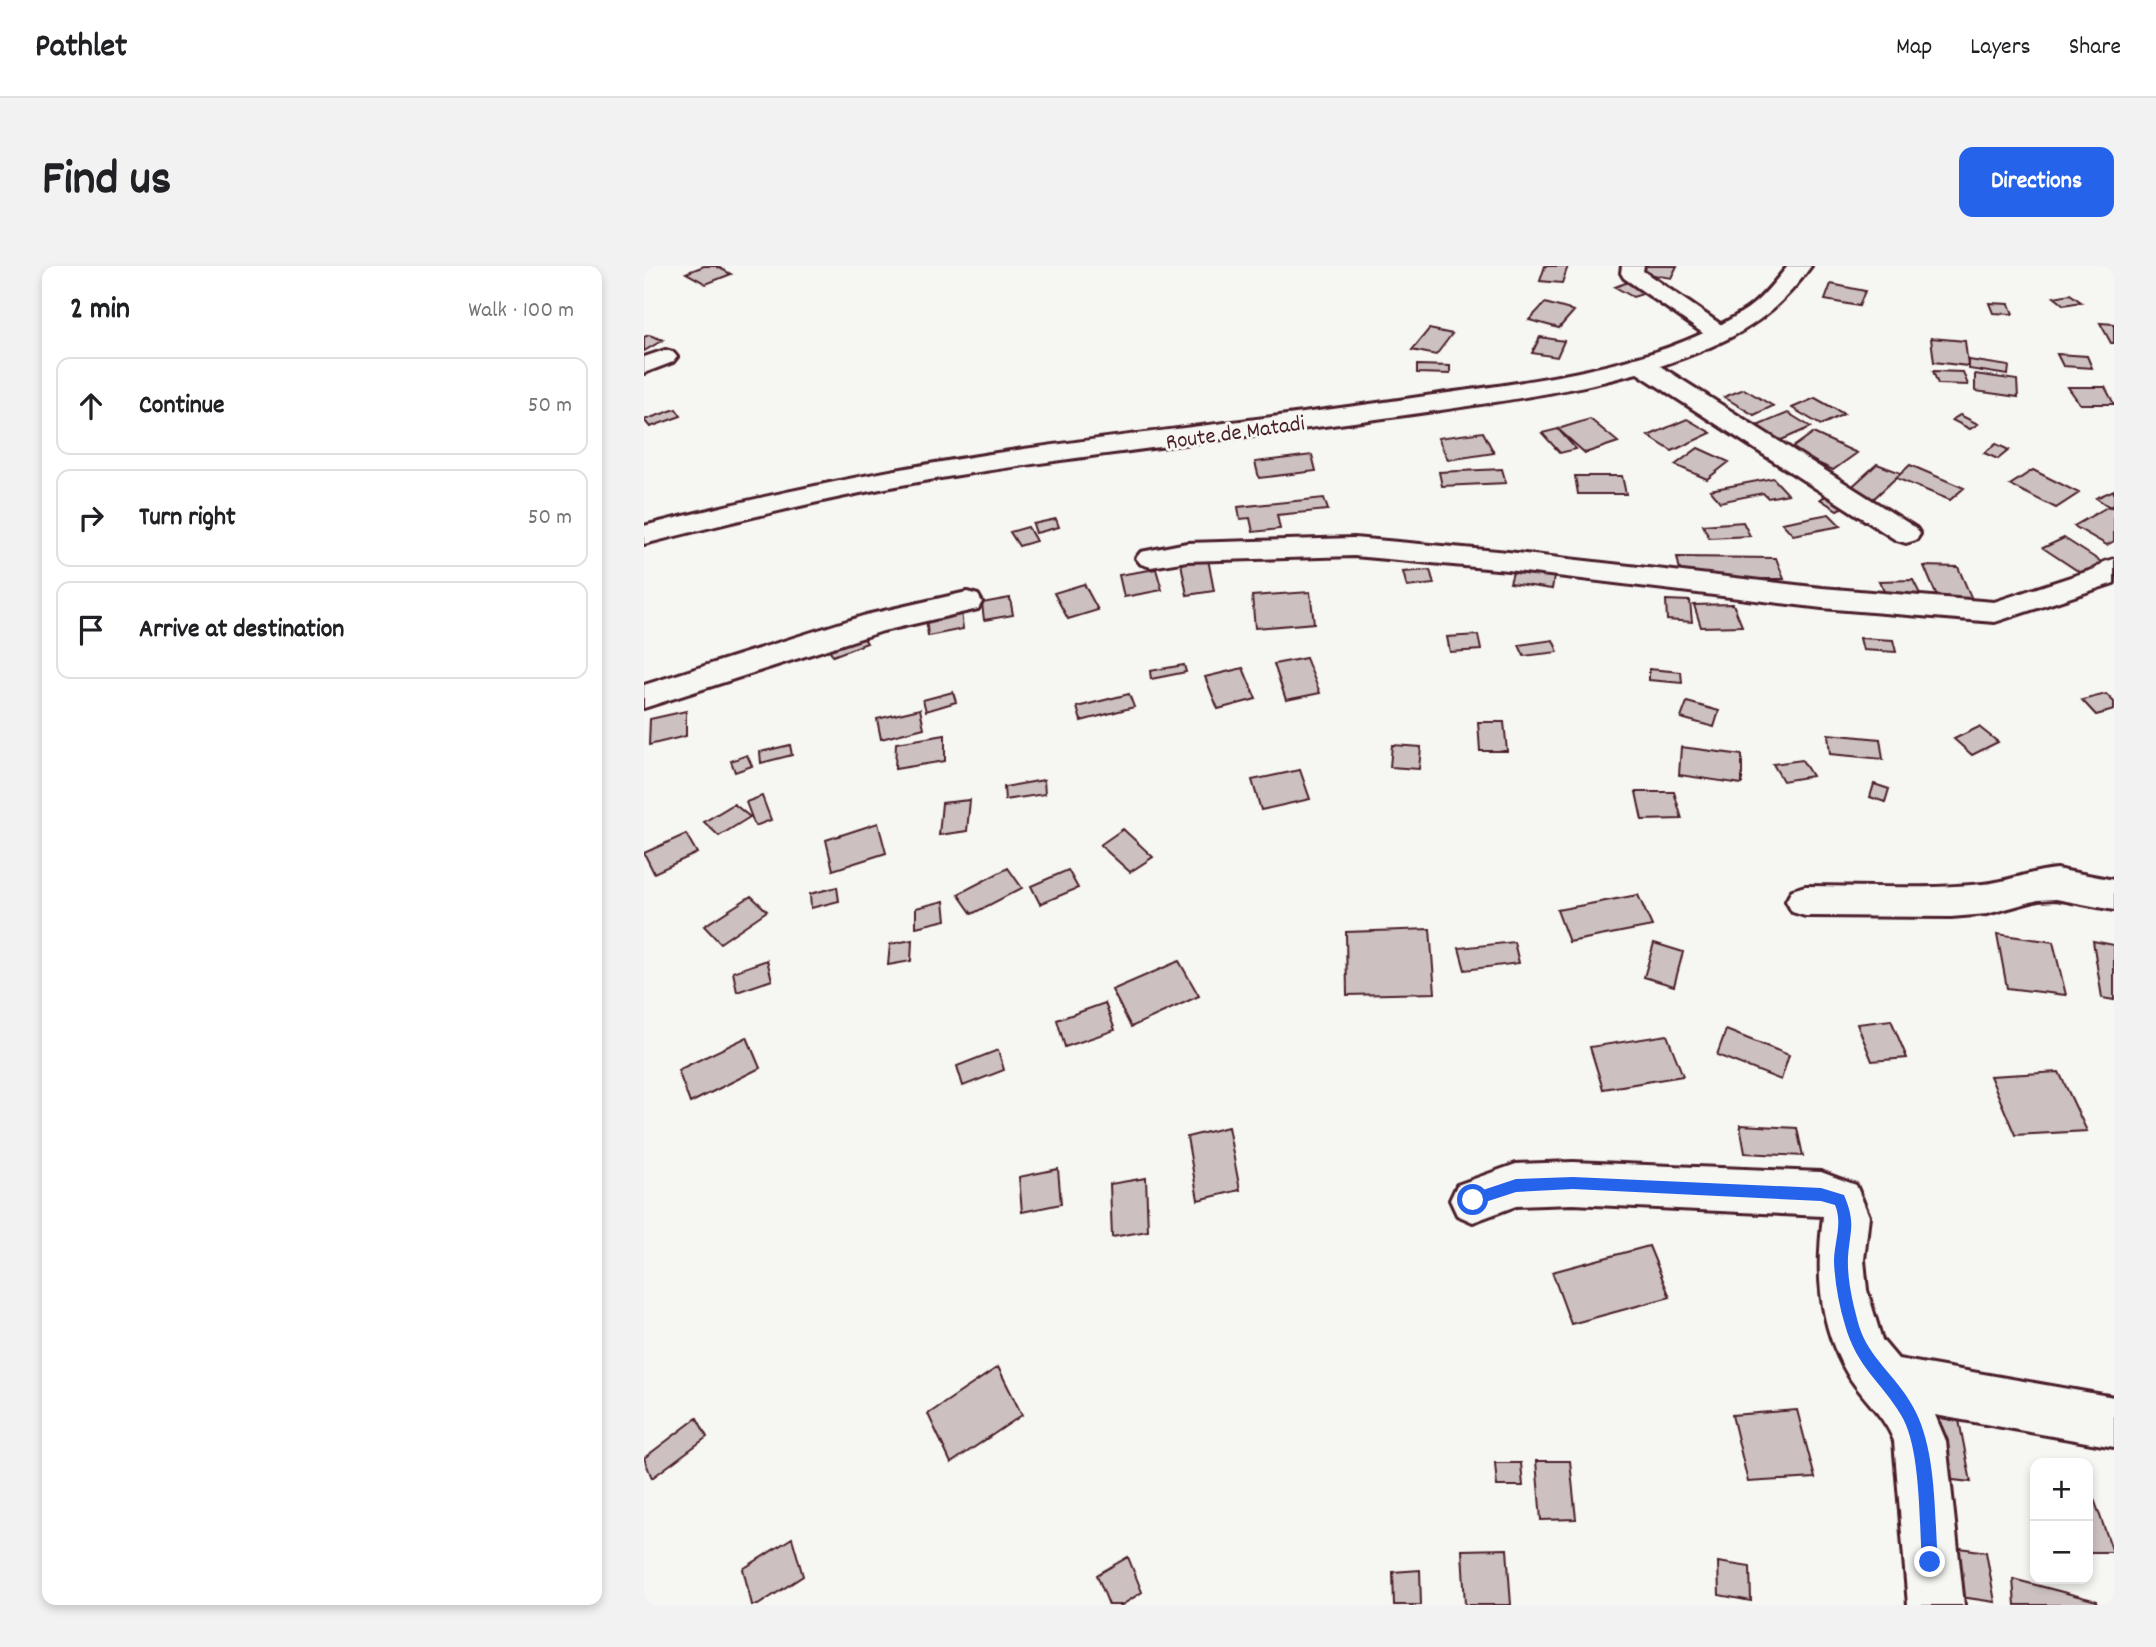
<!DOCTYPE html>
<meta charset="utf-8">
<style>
body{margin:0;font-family:Dekko,sans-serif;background:#f2f2f2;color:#202124}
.controls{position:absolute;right:21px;bottom:21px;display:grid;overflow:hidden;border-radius:14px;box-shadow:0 4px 10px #0003}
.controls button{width:63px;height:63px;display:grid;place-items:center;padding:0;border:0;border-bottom:2px solid #e0e0e0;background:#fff;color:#202124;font:35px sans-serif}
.stop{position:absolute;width:21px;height:21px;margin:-16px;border:5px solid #2563eb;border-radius:50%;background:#fff}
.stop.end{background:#2563eb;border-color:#fff;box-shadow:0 2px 7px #0008}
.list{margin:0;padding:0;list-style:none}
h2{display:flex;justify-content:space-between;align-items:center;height:91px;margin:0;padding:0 28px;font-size:30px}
h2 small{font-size:23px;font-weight:400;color:#757577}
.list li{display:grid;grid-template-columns:46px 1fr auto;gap:21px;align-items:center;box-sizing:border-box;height:98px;margin:0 14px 14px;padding:0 14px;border:2px solid #e0e0e0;border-radius:14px}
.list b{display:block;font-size:26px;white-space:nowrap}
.list em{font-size:23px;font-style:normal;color:#757577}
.icon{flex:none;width:38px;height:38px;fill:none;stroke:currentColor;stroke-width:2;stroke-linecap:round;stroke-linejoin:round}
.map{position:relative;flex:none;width:1470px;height:1339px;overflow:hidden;border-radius:14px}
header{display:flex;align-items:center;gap:42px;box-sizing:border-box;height:98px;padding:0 35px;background:#fff;border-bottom:2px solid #e0e0e0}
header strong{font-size:33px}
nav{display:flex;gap:38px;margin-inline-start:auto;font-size:24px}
.intro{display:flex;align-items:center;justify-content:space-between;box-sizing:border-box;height:168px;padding:0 42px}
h1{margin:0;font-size:49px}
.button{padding:18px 32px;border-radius:14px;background:#2563eb;color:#fff;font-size:24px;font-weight:700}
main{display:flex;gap:42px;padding:0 42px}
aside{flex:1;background:#fff;border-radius:14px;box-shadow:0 4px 10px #0003}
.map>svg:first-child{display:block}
.building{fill:#ccc1c0;stroke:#4a1f2b;stroke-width:2}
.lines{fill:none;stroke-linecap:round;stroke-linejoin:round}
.minor-casing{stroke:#4a1f2b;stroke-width:6}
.highway-casing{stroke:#4a1f2b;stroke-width:6}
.minor{fill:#f6f6f2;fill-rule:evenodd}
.highway{fill:#f6f6f2;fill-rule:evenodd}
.route{fill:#2563eb}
.labels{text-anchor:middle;stroke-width:6;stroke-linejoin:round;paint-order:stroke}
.far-street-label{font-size:23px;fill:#4a1f2b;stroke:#f6f6f2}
</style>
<header>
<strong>Pathlet</strong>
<nav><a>Map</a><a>Layers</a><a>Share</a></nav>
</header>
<div class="intro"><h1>Find us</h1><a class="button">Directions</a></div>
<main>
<aside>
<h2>2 min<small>Walk · 100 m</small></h2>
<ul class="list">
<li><svg class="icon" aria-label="ahead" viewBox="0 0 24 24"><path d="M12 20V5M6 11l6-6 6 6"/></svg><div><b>Continue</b></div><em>50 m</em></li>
<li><svg class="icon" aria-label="right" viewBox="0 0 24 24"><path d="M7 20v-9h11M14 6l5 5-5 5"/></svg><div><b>Turn right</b></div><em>50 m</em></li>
<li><svg class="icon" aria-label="arrive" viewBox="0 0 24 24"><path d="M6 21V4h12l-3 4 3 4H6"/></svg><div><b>Arrive at destination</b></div></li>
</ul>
</aside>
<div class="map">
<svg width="1470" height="1339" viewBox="0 0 1470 1339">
<rect width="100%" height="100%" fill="#f6f6f2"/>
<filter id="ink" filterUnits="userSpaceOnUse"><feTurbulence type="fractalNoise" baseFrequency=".0143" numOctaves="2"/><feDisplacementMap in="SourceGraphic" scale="14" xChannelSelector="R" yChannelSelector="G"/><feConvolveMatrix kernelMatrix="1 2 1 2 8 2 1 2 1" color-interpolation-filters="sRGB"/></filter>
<g filter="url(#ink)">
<!-- building -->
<path class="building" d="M60 0H72L87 8 62 18 42 7Z
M901 0H924L918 17 896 15Z
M1001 0H1033L1027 12 997 7Z
M989 14 1008 25 989 31 971 21Z
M1187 18 1221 25 1215 40 1181 34Z
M1426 28 1437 36 1420 39 1410 31Z
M901 37 930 45 915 62 885 54Z
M1345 37 1365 38 1369 48 1349 47Z
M1456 57 1470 58V77H1467Z
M785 63 808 68 792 89 768 84Z
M5 69 19 74 0 85V71Z
M896 71 920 75 913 91 888 87Z
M1287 72 1321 75 1324 100 1290 96Z
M1413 88 1443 90 1448 102 1419 100Z
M1325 94 1365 100 1364 109 1325 103Z
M773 99 806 100V108L773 107Z
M1289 105 1319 106 1324 119 1294 118Z
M1331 108 1373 114 1374 131 1331 125Z
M1424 121H1461L1470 138H1436Z
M1100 123 1129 140 1110 149 1080 131Z
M1171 132 1200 148 1177 159 1148 142Z
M32 143 37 150 6 161 0 154Z
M1144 147 1167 161 1135 175 1113 160Z
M1316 149 1334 158 1326 163 1308 154Z
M946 153 974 176 941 187 914 163Z
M1043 153 1067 167 1028 185 1004 170Z
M914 163 932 183 916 187 898 167Z
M839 166 850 187 804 194 794 172Z
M1169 167 1213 187 1189 204 1145 184Z
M1352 178 1365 184 1354 193 1340 187Z
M1054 182 1085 196 1063 213 1031 199Z
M668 189 672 205 615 212 611 196Z
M1233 198 1257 207 1225 237 1201 227Z
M1266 199 1320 222 1306 234 1252 212Z
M858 203 862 217 798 220 795 206Z
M1389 204 1435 227 1412 242 1366 219Z
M931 210H978L982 228H934Z
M1129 212 1144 228 1124 232 1119 227 1076 236 1066 224Z
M1470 224V239L1466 241 1452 232Z
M1190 226 1207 237 1193 244 1176 233Z
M680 232 684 244 633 249 636 263 609 266 606 252 596 253 594 241Z
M1465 240 1470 242V275L1463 279 1430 260Z
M1185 248 1197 260 1149 269 1138 257Z
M412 253 415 261 392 267 389 258Z
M1099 256 1106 270 1065 272 1059 259Z
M384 261 392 275 375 280 366 266Z
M1420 272 1459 297 1437 307 1399 282Z
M1033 291 1132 292 1140 313H1038Z
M564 293 570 325 543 329 537 297Z
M871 299 911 305 908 323 866 317Z
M1280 300 1314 301 1330 338H1296Z
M512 303 518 324 480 331 475 309Z
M786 304 790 318 763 321 759 306Z
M1269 314 1278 332 1244 333 1235 315Z
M440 318 454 344 424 353 410 327Z
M666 326 670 357 611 362 608 330Z
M366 332 369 349 340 354 338 337Z
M1022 334 1046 335 1048 356 1023 354Z
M1089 338 1098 360 1057 361 1050 339Z
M317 344 319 363 284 370 282 351Z
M217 368 223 377 189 390 184 381Z
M834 369 837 384 806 386 803 371Z
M1216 372 1249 374 1252 386 1219 384Z
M909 374 914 386 880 390 875 379Z
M662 392 676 427 642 434 630 398Z
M540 399 542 406 507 413 506 405Z
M599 402 612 433 574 443 561 411Z
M1005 403 1037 406 1038 417 1005 414Z
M309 426 312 436 282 445 279 434Z
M485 428 490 441 437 455 433 441Z
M1462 428 1470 436V444L1452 449 1438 434Z
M1043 436 1075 445 1070 461 1037 452Z
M276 443 280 462 237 473 233 453Z
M42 445V470L5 479 6 453Z
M834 456H860L863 485H836Z
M1335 461 1354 476 1328 489 1310 473Z
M1184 468 1236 473 1239 493 1186 488Z
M301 469V495L251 503 252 477Z
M146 479 148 489 117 497 116 486Z
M748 479 777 481 775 503 746 501Z
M1037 481 1098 489V518L1035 509Z
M103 489 108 500 91 506 87 495Z
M1158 494 1168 510 1139 515 1129 498Z
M656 504 666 533 617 544 608 514Z
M400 514 401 528 361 534 360 521Z
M1230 518 1245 523 1241 536 1226 531Z
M992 526H1030L1038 553 998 554Z
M118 530 127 554 111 560 102 536Z
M326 534 323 565 295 569 298 537Z
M90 538 106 551 75 570 60 556Z
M234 557 242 587 189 604 182 574Z
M479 563 509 591 486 606 456 579Z
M42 568 53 587 10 607 0 587Z
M364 602 378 622 328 648 314 628Z
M424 604 434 622 396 638 387 620Z
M193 621 195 635 167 642 166 628Z
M994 629 1008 660 925 676 913 644Z
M107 630 123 645 76 677 60 660Z
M300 635 302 654 272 661V642Z
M786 663 791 727 703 729 702 666Z
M1353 668 1409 676 1422 729 1363 722Z
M268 674 267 695 244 699 246 678Z
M1449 675 1470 679V734L1458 732Z
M870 676 875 697 821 704 815 682Z
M1010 677 1039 686 1030 720 1000 711Z
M123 694 128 714 93 726 89 706Z
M535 695 555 730 487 761 468 724Z
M461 737 471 764 421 781 413 754Z
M1247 754 1263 792 1228 795 1213 758Z
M1082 764 1145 789 1137 814 1073 789Z
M1023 769 1039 810 959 823 946 781Z
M103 771 116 802 46 837 34 804Z
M354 784 360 804 319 820 313 800Z
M1415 806 1443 865 1371 869 1346 810Z
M1096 859 1153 862 1159 890 1101 887Z
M584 861 596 924 554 934 543 871Z
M414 903 417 938 378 946 375 911Z
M502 912 504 965 468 971 466 918Z
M1005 980 1026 1031 927 1058 908 1006Z
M354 1101 378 1149 307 1197 284 1148Z
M1153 1144 1171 1212 1104 1216 1088 1149Z
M1272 1144 1314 1149 1327 1216 1283 1211Z
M53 1152 63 1171 8 1212 0 1192Z
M892 1195H926L932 1253 897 1254Z
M851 1197H877L879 1220H853Z
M1444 1222H1446L1469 1286H1444Z
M148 1272 159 1310 114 1339H108L99 1303Z
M1290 1278 1342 1286 1351 1336 1297 1328Z
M863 1283 867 1339H821L818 1284Z
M484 1291 498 1326 478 1339H465L453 1309Z
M1074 1296 1106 1301 1107 1335 1075 1329Z
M776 1304 777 1339H750L749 1306Z
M1369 1313 1453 1335V1339H1371Z"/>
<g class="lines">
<defs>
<path id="minor" d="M978 0H1000L999 5 1082 62 1086 67 1082 72H1066L980 12 977 7Z
M21 84 29 86 33 91 29 96 0 107V91Z
M996 91 1005 93 1272 262 1276 268 1272 274 1262 277 1252 274 987 103 984 98 987 93Z
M710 272 864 286 1178 322 1350 336 1451 303 1460 296 1470 293V317L1351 356 1178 342 864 304 710 290 543 295 507 301 497 298 492 292 497 286 543 277Z
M323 326 334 329 338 336 334 343 239 365 0 442V419L222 349Z
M1412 603 1470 614V644L1412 633 1394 634 1343 648 1307 651 1161 650 1148 646 1142 635 1148 624 1161 620C1220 620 1280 624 1339 618 1364 616 1387 605 1412 603Z
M929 896 1177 906 1212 919 1225 950 1220 994 1223 1024 1238 1074 1254 1093 1470 1131V1181L1291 1149 1302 1175 1320 1339H1264L1250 1175C1240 1149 1218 1132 1204 1109 1174 1058 1172 1006 1179 950L929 938 872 940 829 956 813 949 806 934 813 919 872 898Z"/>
<path id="highway" d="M1144 0H1167C1145 31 1119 55 1085 72 993 118 884 131 783 146 636 167 488 183 341 205 225 222 113 249 0 278V260C125 228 252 201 380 183 514 164 649 150 782 130 886 115 1014 102 1103 43 1119 32 1131 15 1144 0Z"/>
</defs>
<!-- minor casing -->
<use href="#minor" class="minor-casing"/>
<!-- highway casing -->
<use href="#highway" class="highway-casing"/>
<!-- minor -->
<use href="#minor" class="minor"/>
<!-- highway -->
<use href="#highway" class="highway"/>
</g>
</g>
<!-- route -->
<path class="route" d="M929 911 1177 922 1200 929C1212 957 1206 964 1204 991 1203 1014 1209 1038 1215 1060 1225 1092 1252 1110 1268 1139 1293 1181 1290 1247 1294 1296L1292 1301 1286 1304 1281 1301 1278 1296C1275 1256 1277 1181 1257 1149 1237 1115 1213 1102 1201 1059 1195 1039 1191 1018 1190 996 1190 976 1199 958 1191 939L1177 935 929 923 872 926 829 940 822 934 824 929 872 913Z"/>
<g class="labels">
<!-- far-street labels -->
<g class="far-street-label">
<text transform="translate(591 165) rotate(-8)" y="8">Route de Matadi</text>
</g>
</g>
</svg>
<div class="controls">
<button>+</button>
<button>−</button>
</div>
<div class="stop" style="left:829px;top:934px"></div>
<div class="stop end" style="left:1286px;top:1296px"></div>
</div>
</main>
